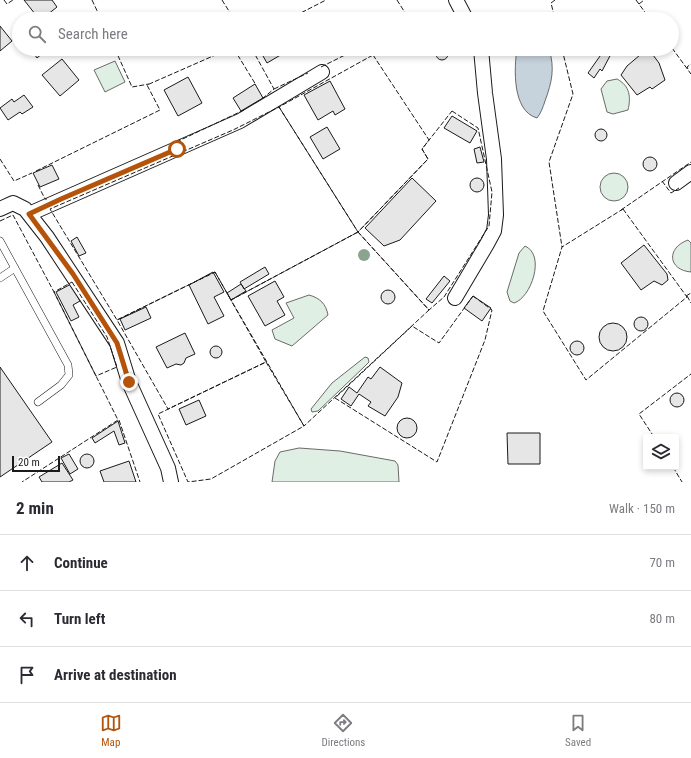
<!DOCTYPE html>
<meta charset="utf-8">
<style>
body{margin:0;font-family:"Roboto Condensed",sans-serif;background:#f2f2f3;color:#2b2b33}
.controls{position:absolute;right:12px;bottom:12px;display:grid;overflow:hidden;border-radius:4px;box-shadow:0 2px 6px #0003}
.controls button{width:36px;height:36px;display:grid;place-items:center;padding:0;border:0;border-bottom:1px solid #e1e1e2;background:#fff;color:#2b2b33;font:20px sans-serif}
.scale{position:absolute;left:12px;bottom:10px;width:48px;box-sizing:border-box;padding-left:4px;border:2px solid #1a1a1a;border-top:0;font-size:11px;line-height:14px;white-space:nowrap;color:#1a1a1a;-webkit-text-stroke:3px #fff;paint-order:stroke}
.stop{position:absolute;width:12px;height:12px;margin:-9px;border:3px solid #b45309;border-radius:50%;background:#fff}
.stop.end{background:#b45309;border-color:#fff;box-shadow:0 1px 4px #0008}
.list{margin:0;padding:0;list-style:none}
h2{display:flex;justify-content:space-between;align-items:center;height:52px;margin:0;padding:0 16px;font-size:17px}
h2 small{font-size:13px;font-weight:400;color:#7c7c81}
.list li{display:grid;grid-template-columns:26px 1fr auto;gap:12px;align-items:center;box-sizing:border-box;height:56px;padding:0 16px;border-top:1px solid #e1e1e2}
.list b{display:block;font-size:15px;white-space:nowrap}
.list em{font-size:13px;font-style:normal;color:#7c7c81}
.icon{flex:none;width:22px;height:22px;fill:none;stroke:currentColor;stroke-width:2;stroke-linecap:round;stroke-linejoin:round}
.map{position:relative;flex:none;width:691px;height:482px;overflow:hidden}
.search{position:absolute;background:#fff;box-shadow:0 2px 6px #0003;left:12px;right:12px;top:12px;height:44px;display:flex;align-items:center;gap:10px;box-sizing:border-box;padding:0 14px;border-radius:22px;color:#7c7c81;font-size:15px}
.sheet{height:220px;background:#fff}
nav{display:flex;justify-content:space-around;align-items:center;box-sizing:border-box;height:56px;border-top:1px solid #e1e1e2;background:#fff;font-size:11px;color:#7c7c81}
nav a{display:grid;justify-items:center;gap:2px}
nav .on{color:#b45309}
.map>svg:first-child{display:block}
.green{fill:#e0efe3;stroke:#6a6a6a}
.water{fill:#c6d2dc;stroke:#6a6a6a}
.building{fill:#e6e6e6;stroke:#1a1a1a}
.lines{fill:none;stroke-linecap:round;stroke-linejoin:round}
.lane-casing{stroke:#1a1a1a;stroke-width:8}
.street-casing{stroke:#1a1a1a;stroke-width:16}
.lane{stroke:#fff;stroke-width:7}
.street{stroke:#fff;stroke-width:14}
.fence{stroke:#1a1a1a;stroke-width:1;stroke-dasharray:5 2;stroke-linecap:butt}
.tree{fill:#8aa48f}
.route{stroke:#b45309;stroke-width:5}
</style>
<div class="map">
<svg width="691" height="482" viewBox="0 0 691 482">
<rect width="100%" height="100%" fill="#fff"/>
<!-- green -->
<path class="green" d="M115 61 125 82 105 92 94 70Z
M617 79C630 86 631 97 628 110L613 114 607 112 601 89 607 81Z
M600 187a14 14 0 1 1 28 0a14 14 0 1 1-28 0Z
M688 240 691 243V272C668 270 666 248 688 240Z
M525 246C546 255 531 298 514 303L510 301 507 292 519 253Z
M309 295C320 298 326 304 328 315L292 346 275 339 272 330 294 318 286 303Z
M365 357 368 358 369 362 364 367 318 411 312 412 311 409 332 383Z
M299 448 340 451 395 461 398 465 399 482H272L275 461 280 452Z"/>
<!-- water -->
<path class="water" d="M517 49H549C555 68 552 82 545 101 543 107 541 113 537 118 512 111 514 68 517 49Z"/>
<!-- building -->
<path class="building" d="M24 0H52L57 7 42 19H39Z
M0 26 12 41 0 51Z
M436 54a6 6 0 1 1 12 0a6 6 0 1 1-12 0Z
M34 49H41L44 52 37 58 32 51Z
M259 49H281L284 53 267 63Z
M605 49 611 54 602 71 600 69 594 78 588 73Z
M650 51 659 63 665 80 652 89 650 87 637 95 621 75 627 66 640 55Z
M62 59 79 80 60 96 42 75Z
M188 77 202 103 178 116 164 90Z
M330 81 345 109 335 115 333 111 318 120 304 95Z
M255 84 263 98 241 111 233 98Z
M24 95 33 107 22 114 20 112 8 120 0 108 12 99 14 102Z
M452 116 477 131 470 143 444 128Z
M327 127 340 149 323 159 310 137Z
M595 135a6 6 0 1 1 12 0a6 6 0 1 1-12 0Z
M480 147 484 162 477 163 474 149Z
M643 164a7 7 0 1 1 14 0a7 7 0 1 1-14 0Z
M52 165 59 179 40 187 33 173Z
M412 178 436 201 400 240 384 246 365 228Z
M470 185a7 7 0 1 1 14 0a7 7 0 1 1-14 0Z
M77 237 86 253 79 256 71 241Z
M644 245 667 274 668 280 662 285 654 281 641 290 621 263Z
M265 267 269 274 244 289 240 282Z
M213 272 224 292 214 297 224 316 208 324 189 285Z
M444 276 450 281 432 303 426 299Z
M275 281 284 297 277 301 285 315 265 326 248 296Z
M71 284 80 301 73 305 79 317 71 321 56 292Z
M241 284 246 291 231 300 227 293Z
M381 297a7 7 0 1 1 14 0a7 7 0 1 1-14 0Z
M473 296 491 308 482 321 464 308Z
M146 307 151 318 125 330 120 319Z
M634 324a7 7 0 1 1 14 0a7 7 0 1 1-14 0Z
M599 337a14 14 0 1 1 28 0a14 14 0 1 1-28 0Z
M185 333 195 354 186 358 184 363 181 365 176 364 167 368 156 347Z
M570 348a7 7 0 1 1 14 0a7 7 0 1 1-14 0Z
M210 352a6 6 0 1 1 12 0a6 6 0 1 1-12 0Z
M0 367 52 442 0 477Z
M380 367 402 383 398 397 385 416 368 406 371 402 359 394 351 406 341 399 349 387 357 393 368 377 371 379Z
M670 400a7 7 0 1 1 14 0a7 7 0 1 1-14 0Z
M199 400 206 416 186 425 179 409Z
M397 428a10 10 0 1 1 20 0a10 10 0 1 1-20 0Z
M118 421 125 443 119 445 114 431 95 443 92 438Z
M507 433H540V464H508Z
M69 454 78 469 70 474 61 458Z
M80 461a7 7 0 1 1 14 0a7 7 0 1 1-14 0Z
M129 461 136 482H104L100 471Z
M62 463 73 480 69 482H42L39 477Z"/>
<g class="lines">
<defs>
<path id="lane" d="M0 241 68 365 69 375 61 385 38 402
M0 278 15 268"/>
<path id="street" d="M456 0 466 19
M676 183 691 172
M0 209 13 203 25 209 47 237 117 343 129 382 168 468 171 482
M29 214 240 121 322 72
M455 298 487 244 494 231 496 215 494 159 485 93 481 49"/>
</defs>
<!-- lane casing -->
<use href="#lane" class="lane-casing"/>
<!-- street casing -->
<use href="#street" class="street-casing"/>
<!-- lane -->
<use href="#lane" class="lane"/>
<!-- street -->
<use href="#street" class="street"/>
<!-- fence -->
<path class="fence" d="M4 0 7 4 13 0
M92 0 101 19
M222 0 234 19
M397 0 409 19
M555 0 551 3 555 19
M636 0 650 19
M639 4 644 0
M289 19 326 0
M672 48 691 74
M115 49 132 87 149 84
M234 49 256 85
M252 49 274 89 263 98 262 97
M562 49 573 94 549 162 562 247 563 246
M373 55 429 140 422 149 428 159 358 232 279 107Z
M321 67 357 49
M688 69 687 67 691 64
M274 89 308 73
M279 107 358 232 231 300 215 272 117 320 50 209 233 130Z
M452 111 478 128 492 192 489 226 444 297 429 310 358 232 428 159 422 149Z
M170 145 244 110
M0 159 14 181 32 173
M36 171 160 110 147 85 229 49
M662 181 671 193 679 188
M38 185 45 199H47
M623 209 687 297 586 380 543 311 562 247Z
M621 210 691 162
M0 221 13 215 54 292 118 420 22 482
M358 232 429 310 304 426 231 300Z
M215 272 266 362 168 409 117 320Z
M72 282 107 337 117 367 96 376 54 292Z
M473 296 492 310 485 340 437 462 335 398 412 326 439 343Z
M686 296 691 293
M687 296 691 303
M266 362 304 426 211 479 188 482 158 414Z
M119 420 140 482
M654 437 639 414 691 374
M673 467 682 482"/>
</g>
<!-- trees -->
<circle class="tree" cx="364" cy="255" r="6"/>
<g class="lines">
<!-- route -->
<path class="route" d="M129 382 117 343 73 274 29 214 61 199 177 149"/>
</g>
</svg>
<div class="controls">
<button><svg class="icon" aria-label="layers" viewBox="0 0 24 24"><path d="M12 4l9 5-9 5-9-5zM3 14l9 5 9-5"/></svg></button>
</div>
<div class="scale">20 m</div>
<div class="stop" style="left:177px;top:149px"></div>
<div class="stop end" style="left:129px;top:382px"></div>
<div class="search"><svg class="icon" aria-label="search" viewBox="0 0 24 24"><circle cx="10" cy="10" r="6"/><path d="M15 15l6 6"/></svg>Search here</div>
</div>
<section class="sheet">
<h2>2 min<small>Walk · 150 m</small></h2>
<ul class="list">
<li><svg class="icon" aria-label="ahead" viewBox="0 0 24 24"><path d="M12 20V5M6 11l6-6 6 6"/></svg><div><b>Continue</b></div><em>70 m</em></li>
<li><svg class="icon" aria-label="left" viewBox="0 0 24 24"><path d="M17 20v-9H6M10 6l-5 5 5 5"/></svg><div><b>Turn left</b></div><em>80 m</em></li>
<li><svg class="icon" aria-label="arrive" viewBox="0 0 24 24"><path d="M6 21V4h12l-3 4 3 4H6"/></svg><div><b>Arrive at destination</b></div></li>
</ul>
</section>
<nav>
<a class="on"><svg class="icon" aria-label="map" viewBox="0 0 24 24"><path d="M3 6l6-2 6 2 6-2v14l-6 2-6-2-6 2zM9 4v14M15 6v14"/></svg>Map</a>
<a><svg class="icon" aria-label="directions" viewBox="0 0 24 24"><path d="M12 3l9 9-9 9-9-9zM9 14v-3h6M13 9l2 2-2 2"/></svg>Directions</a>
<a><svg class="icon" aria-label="saved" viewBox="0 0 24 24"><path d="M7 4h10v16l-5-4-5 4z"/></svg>Saved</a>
</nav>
